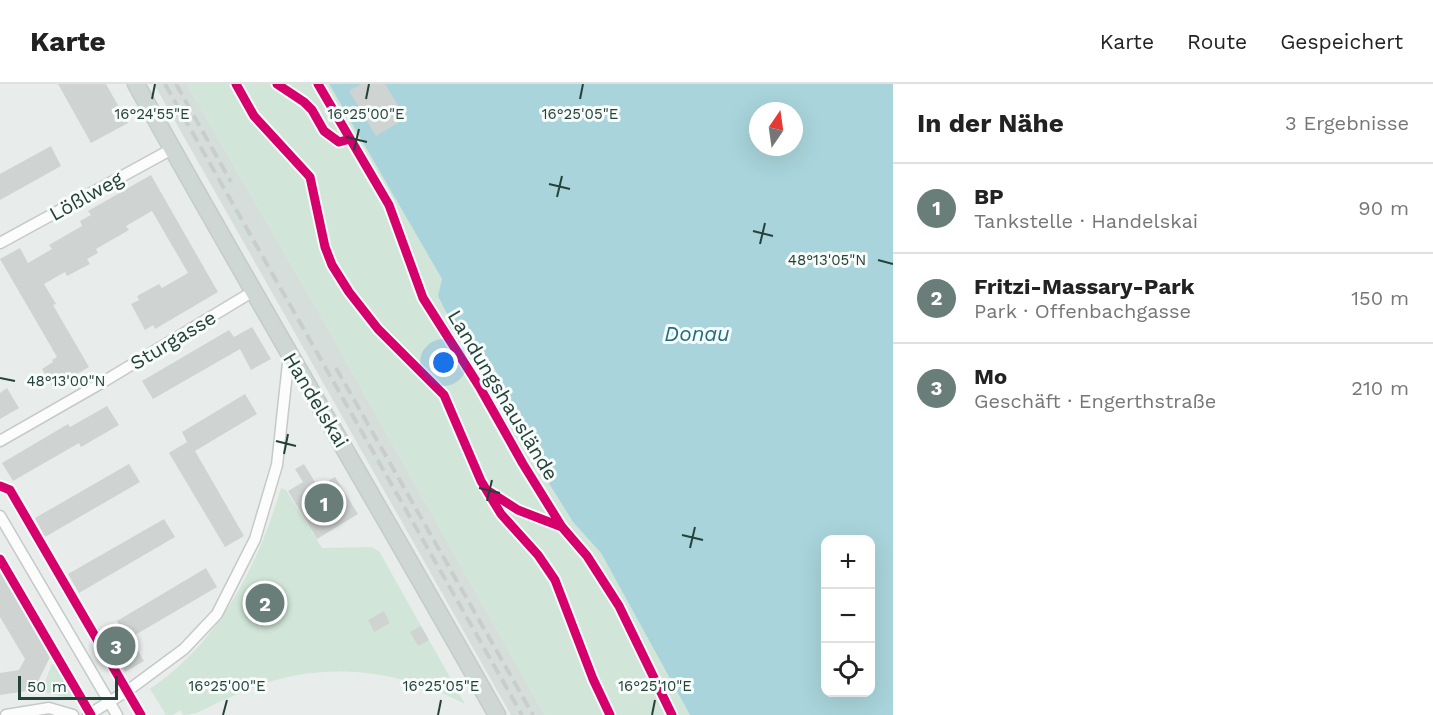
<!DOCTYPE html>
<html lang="de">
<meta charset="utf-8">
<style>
body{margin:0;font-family:"Work Sans",sans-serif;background:#f6f6f6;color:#222}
.controls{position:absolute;right:18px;bottom:18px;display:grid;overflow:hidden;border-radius:12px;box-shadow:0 6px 24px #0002}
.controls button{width:54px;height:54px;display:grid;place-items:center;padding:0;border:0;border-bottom:2px solid #e0e0e0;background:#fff;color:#222;font:30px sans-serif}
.compass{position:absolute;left:749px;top:18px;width:54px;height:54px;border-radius:50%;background:#fff;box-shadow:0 6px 24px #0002;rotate:13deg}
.scale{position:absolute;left:18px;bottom:15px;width:100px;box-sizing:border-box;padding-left:6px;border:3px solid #24423a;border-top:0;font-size:16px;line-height:21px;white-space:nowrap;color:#24423a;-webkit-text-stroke:4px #f7fbf9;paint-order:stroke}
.you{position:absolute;left:444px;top:279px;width:21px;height:21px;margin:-15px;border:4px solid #fff;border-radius:50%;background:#1a73e8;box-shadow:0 0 0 9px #1a73e833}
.badge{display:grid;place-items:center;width:39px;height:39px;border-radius:50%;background:#697e78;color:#fff;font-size:20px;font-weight:700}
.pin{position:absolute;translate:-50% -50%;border:3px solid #fff;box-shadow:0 2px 6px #0006}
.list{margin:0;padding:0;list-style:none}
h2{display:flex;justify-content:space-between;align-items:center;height:78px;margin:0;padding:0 24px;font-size:26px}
h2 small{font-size:20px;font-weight:400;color:#767676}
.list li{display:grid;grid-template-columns:39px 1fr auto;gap:18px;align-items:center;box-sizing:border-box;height:90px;padding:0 24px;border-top:2px solid #e0e0e0}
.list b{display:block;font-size:22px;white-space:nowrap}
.list p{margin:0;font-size:20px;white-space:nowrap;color:#767676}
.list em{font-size:20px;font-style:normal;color:#767676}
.icon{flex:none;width:33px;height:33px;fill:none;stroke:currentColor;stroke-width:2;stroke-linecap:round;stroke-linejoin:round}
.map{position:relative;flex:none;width:893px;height:631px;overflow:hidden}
header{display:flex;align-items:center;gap:36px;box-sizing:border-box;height:84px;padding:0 30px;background:#fff;border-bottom:2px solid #e0e0e0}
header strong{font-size:28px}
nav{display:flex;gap:33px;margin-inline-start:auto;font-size:21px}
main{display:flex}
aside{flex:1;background:#fff}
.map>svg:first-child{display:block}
.built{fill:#d6dedb}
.green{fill:#d1e6d8}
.water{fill:#a9d4db;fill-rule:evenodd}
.building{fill:#cfd4d2}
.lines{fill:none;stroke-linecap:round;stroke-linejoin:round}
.street-casing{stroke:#c5cac8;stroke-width:13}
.primary-casing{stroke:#c3ccc9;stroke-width:19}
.street{stroke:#fcfcfc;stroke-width:10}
.primary{stroke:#cfd7d5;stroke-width:16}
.rail{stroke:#c9cdcc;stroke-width:4;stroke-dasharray:12 6;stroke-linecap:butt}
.cycleway-casing{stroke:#f7fbf9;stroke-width:13}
.cycleway{stroke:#d6006c;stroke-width:9}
.ticks{fill:none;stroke:#24423a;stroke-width:2}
.labels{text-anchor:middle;stroke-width:6;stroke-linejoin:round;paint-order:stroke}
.street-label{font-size:20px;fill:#24423a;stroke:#f7fbf9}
.water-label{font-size:21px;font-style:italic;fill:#1c6f80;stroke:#f7fbf9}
.ticks-label{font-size:15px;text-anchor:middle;fill:#24423a;stroke:#f7fbf9;stroke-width:6;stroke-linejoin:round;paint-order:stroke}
</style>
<header>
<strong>Karte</strong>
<nav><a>Karte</a><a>Route</a><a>Gespeichert</a></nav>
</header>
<main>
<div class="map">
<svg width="893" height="631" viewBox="0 0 893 631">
<rect width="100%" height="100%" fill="#e8edeb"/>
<!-- built -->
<path class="built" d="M154 0H187L318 227 545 631H511Z"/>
<!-- green -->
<path class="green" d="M187 0H329L442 195 463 260 491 278 515 324V345L573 438 601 469 690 631H545L318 227Z
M281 404 286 406 322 464 371 463 379 467 465 620C400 586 325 576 255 603 243 608 229 613 217 619 204 625 197 631 183 631L180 626 173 631H166L150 605C219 558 258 482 281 404Z
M52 580H54L76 616 41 607Z"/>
<!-- water -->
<path class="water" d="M329 0H893V631H690L601 469 573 438 515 345V324L491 278 463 261 438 212 442 195ZM758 27H794V63H758ZM826 456H870V608H826Z"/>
<!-- building -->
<path class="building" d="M58 0H106L128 39 91 59Z
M361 0H385L406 34 376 52 349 7Z
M51 62 61 82 0 116V90Z
M151 91 218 208 155 245 153 241 145 246 131 220 139 216 137 212 159 200 162 204 188 189 152 127 126 142 129 146 96 165 98 169 87 175 90 180 67 192 65 188 44 200 56 220 53 221 89 283 53 304 42 285 53 278 52 276 57 273 0 175 20 164 28 179 52 165 49 161 82 142 80 137 91 131 88 127Z
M252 243 271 275 251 286 240 265 153 315 142 297 229 246 234 253Z
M7 304 19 324 0 335V309Z
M245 310 257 330 195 367 244 452 225 463 169 369 187 358 182 348Z
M107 322 119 341 81 363 79 359 13 397 2 379 68 340 70 343Z
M129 380 140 398 45 453 35 434Z
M304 380 318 403 335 393 358 430 317 455 288 407 303 398 295 385Z
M164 435 175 453 79 509 68 490Z
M206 484 217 503 130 554 144 577 125 588 105 556 122 546 117 537Z
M0 488 50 573 34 606 0 611V589L19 586 25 575 0 533Z
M384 527 390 539 374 548 368 536Z
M421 542 429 556 418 562 410 548Z"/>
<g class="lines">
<defs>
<path id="street" d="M0 159 172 65
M0 357 103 298 252 208
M0 432 117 631
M6 631 49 624 73 631
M88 631 130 605 184 565 217 530 255 455 277 381 289 270"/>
<path id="primary" d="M136 0C254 212 378 420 497 631"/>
</defs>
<!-- street casing -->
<use href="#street" class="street-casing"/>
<!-- primary casing -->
<use href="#primary" class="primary-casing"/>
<!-- street -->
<use href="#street" class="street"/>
<!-- primary -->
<use href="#primary" class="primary"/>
<!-- rail -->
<path class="rail" d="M165 0 522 631
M176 0 231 98
M336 284 533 631"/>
<defs>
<path id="cycleway" d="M236 0 254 32 310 93 325 163 332 181 349 208 378 245 444 311 481 397 501 430 538 471 555 496 593 595 610 631
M277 0 304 18 312 26 324 47 339 58 350 55
M318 0 389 121 423 214 479 302 523 380 562 443 587 472 619 522 672 631
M0 402 10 406 141 631
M490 408 518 426 562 443
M0 475 91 631"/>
</defs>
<!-- cycleway casing -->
<use href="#cycleway" class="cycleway-casing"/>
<!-- cycleway -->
<use href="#cycleway" class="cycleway"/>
</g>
<!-- ticks -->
<path class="ticks" d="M152 15 155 0M366 15 369 0M580 15 583 0M346 53 367 58M354 66 359 45M549 100 570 105M557 113 562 92M753 147 773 152M760 160 765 139M878 176 893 180M0 294 15 297M276 357 296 362M284 370 288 350M479 404 500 409M487 417 492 396M682 451 703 456M690 464 695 443M223 631 227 616M438 631 441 616M652 631 655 616"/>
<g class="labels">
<!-- street labels -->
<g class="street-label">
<text transform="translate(86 112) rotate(-29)" y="7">Lößlweg</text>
<text transform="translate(173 256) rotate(-31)" y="7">Sturgasse</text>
<text transform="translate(503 311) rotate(59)" y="7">Landungshauslände</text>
<text transform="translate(316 316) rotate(59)" y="7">Handelskai</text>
</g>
<!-- water labels -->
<g class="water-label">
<text x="697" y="257">Donau</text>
</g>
</g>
<g class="ticks-label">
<text x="152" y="35">16°24'55"E</text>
<text x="366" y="35">16°25'00"E</text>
<text x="580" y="35">16°25'05"E</text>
<text x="827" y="181">48°13'05"N</text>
<text x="66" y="302">48°13'00"N</text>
<text x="227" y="607">16°25'00"E</text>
<text x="441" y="607">16°25'05"E</text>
<text x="655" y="607">16°25'10"E</text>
</g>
</svg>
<div class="controls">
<button>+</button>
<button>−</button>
<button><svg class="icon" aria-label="locate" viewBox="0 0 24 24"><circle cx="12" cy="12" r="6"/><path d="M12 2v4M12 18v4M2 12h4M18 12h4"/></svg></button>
</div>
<svg class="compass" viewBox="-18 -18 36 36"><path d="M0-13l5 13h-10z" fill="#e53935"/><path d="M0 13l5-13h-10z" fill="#767676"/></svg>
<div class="scale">50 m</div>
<div class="you"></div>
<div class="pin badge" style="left:324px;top:419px">1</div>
<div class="pin badge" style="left:265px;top:519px">2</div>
<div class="pin badge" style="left:116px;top:562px">3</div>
</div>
<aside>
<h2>In der Nähe<small>3 Ergebnisse</small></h2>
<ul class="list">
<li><span class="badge">1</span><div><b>BP</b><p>Tankstelle · Handelskai</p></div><em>90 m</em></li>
<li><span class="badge">2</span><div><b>Fritzi-Massary-Park</b><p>Park · Offenbachgasse</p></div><em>150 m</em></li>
<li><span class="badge">3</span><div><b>Mo</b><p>Geschäft · Engerthstraße</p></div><em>210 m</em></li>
</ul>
</aside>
</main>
